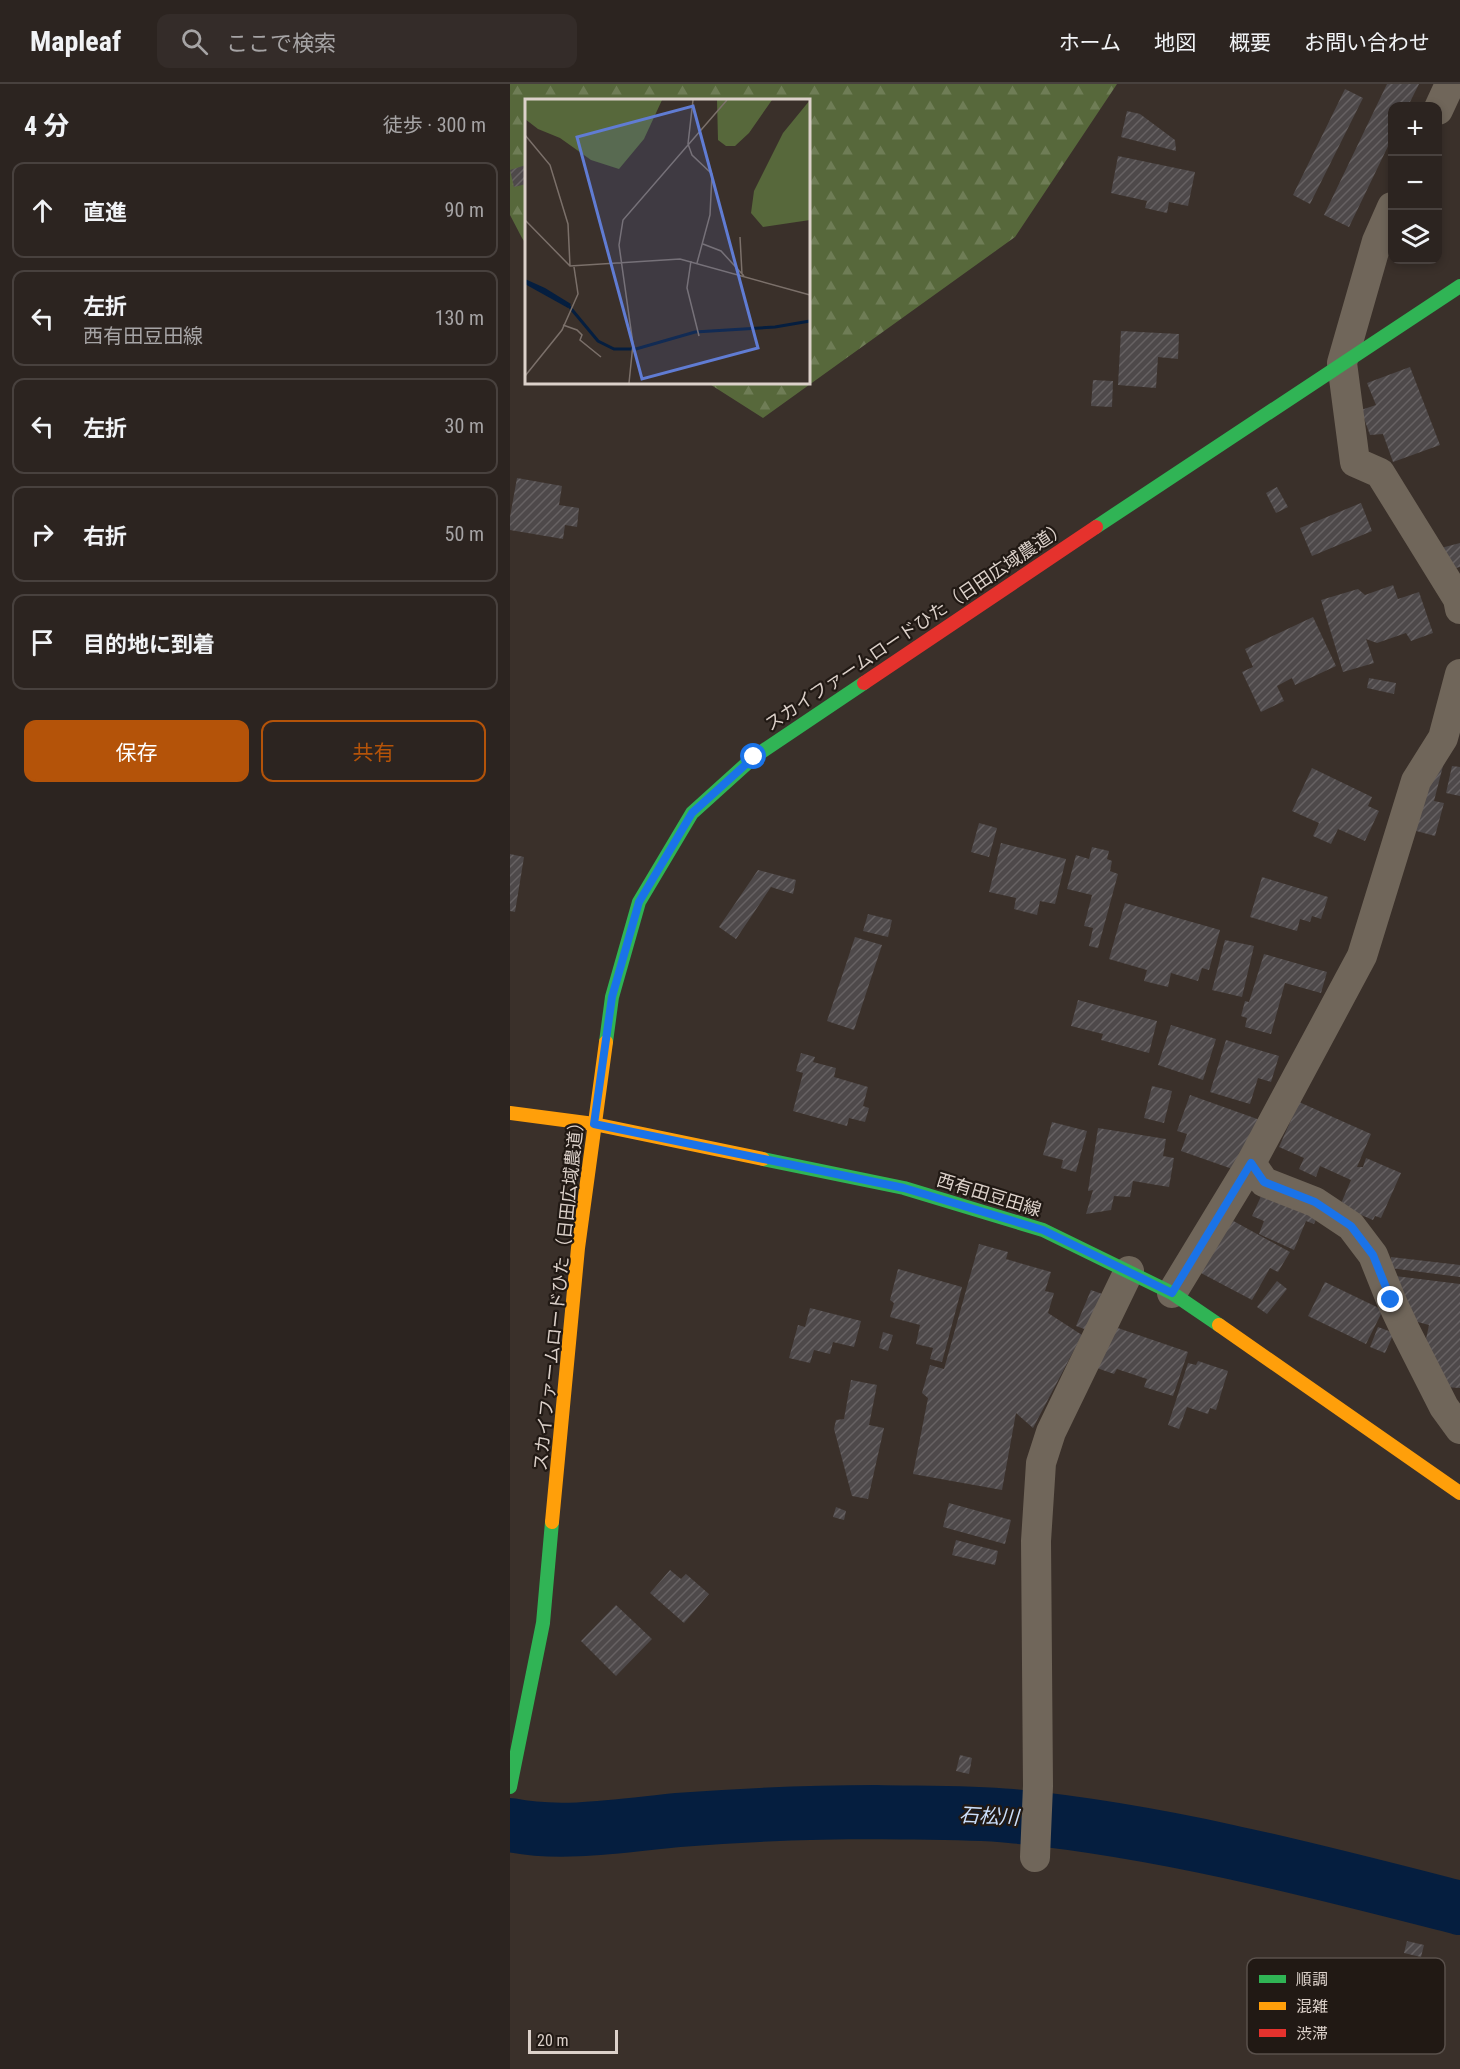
<!DOCTYPE html>
<html lang="ja">
<meta charset="utf-8">
<style>
body{margin:0;font-family:"Roboto Condensed","Noto Sans JP",sans-serif;background:#342c29;color:#f1f3f6}
.controls{position:absolute;right:18px;top:18px;display:grid;overflow:hidden;border-radius:12px;box-shadow:0 3px 9px #0003}
.controls button{width:54px;height:54px;display:grid;place-items:center;padding:0;border:0;border-bottom:2px solid #48413e;background:#2c2420;color:#f1f3f6;font:30px sans-serif}
.scale{position:absolute;left:18px;bottom:15px;width:90px;box-sizing:border-box;padding-left:6px;border:3px solid #dcd1ca;border-top:0;font-size:16px;line-height:21px;white-space:nowrap;color:#dcd1ca;-webkit-text-stroke:4px #211914;paint-order:stroke}
.stop{position:absolute;width:18px;height:18px;margin:-14px;border:4px solid #1a73e8;border-radius:50%;background:#fff}
.stop.end{background:#1a73e8;border-color:#fff;box-shadow:0 2px 6px #0008}
.list{margin:0;padding:0;list-style:none}
h2{display:flex;justify-content:space-between;align-items:center;height:78px;margin:0;padding:0 24px;font-size:26px}
h2 small{font-size:20px;font-weight:400;color:#a6a4a5}
.list li{display:grid;grid-template-columns:39px 1fr auto;gap:18px;align-items:center;box-sizing:border-box;height:96px;margin:0 12px 12px;padding:0 12px;border:2px solid #48413e;border-radius:12px}
.list b{display:block;font-size:22px;white-space:nowrap}
.list p{margin:0;font-size:20px;white-space:nowrap;color:#a6a4a5}
.list em{font-size:20px;font-style:normal;color:#a6a4a5}
.actions{display:flex;gap:12px;padding:18px 24px}
.actions a{flex:1;padding:14px 0;border:2px solid #b45309;border-radius:12px;text-align:center;font-size:21px;color:#b45309}
.actions .main{background:#b45309;color:#fff}
.icon{flex:none;width:33px;height:33px;fill:none;stroke:currentColor;stroke-width:2;stroke-linecap:round;stroke-linejoin:round}
.map{position:relative;flex:none;width:950px;height:1985px;overflow:hidden}
header{display:flex;align-items:center;gap:36px;box-sizing:border-box;height:84px;padding:0 30px;background:#2c2420;border-bottom:2px solid #48413e}
header strong{font-size:28px}
nav{display:flex;gap:33px;margin-inline-start:auto;font-size:21px}
.search{width:420px;height:54px;background:#342c29;display:flex;align-items:center;gap:15px;box-sizing:border-box;padding:0 21px;border-radius:12px;color:#a6a4a5;font-size:22px}
main{display:flex}
aside{flex:1;background:#2c2420}
.map>svg:first-child{display:block}
.forest{fill:url(#forest-firs)}
.lines{fill:none;stroke-linecap:round;stroke-linejoin:round}
.river{stroke:#051e3f;stroke-width:54}
.building{fill:url(#building-hatch)}
.street{stroke:#70665a;stroke-width:30}
.fast{stroke:#30b455;stroke-width:14}
.slow{stroke:#ff9f0a;stroke-width:14}
.jam{stroke:#e5322d;stroke-width:14}
.route{stroke:#1a73e8;stroke-width:8}
.labels{text-anchor:middle;stroke-width:4.5;stroke-linejoin:round;paint-order:stroke}
.street-label{font-size:18px;fill:#dcd1ca;stroke:#211914}
.water-label{font-size:20px;font-style:italic;fill:#cbdffb;stroke:#211914}
.inset-river{fill:none;stroke:#051e3f;stroke-width:3}
.inset-road{fill:none;stroke:#7b706a;stroke-width:1.5}
.view{fill:#607cd3;fill-opacity:0.15;stroke:#607cd3;stroke-width:3}
.inset-edge{fill:none;stroke:#dcd1ca;stroke-width:3}
.key{fill:#211914;stroke:#59504b;stroke-width:1.5}
.key-label{font-size:16px;fill:#dcd1ca}
</style>
<header>
<strong>Mapleaf</strong>
<div class="search"><svg class="icon" aria-label="search" viewBox="0 0 24 24"><circle cx="10" cy="10" r="6"/><path d="M15 15l6 6"/></svg>ここで検索</div>
<nav><a>ホーム</a><a>地図</a><a>概要</a><a>お問い合わせ</a></nav>
</header>
<main>
<aside>
<h2>4 分<small>徒歩 · 300 m</small></h2>
<ul class="list">
<li><svg class="icon" aria-label="ahead" viewBox="0 0 24 24"><path d="M12 20V5M6 11l6-6 6 6"/></svg><div><b>直進</b></div><em>90 m</em></li>
<li><svg class="icon" aria-label="left" viewBox="0 0 24 24"><path d="M17 20v-9H6M10 6l-5 5 5 5"/></svg><div><b>左折</b><p>西有田豆田線</p></div><em>130 m</em></li>
<li><svg class="icon" aria-label="left" viewBox="0 0 24 24"><path d="M17 20v-9H6M10 6l-5 5 5 5"/></svg><div><b>左折</b></div><em>30 m</em></li>
<li><svg class="icon" aria-label="right" viewBox="0 0 24 24"><path d="M7 20v-9h11M14 6l5 5-5 5"/></svg><div><b>右折</b></div><em>50 m</em></li>
<li><svg class="icon" aria-label="arrive" viewBox="0 0 24 24"><path d="M6 21V4h12l-3 4 3 4H6"/></svg><div><b>目的地に到着</b></div></li>
</ul>
<div class="actions"><a class="main">保存</a><a>共有</a></div>
</aside>
<div class="map">
<svg width="950" height="1985" viewBox="0 0 950 1985">
<defs>
<pattern id="forest-firs" width="22" height="20" patternUnits="userSpaceOnUse" patternTransform="scale(1.5)"><rect width="22" height="20" fill="#57683b"/><path d="M5 1l3.5 6h-7zM16 11l3.5 6h-7z" fill="#6f7d56"/></pattern>
<pattern id="building-hatch" width="6" height="6" patternUnits="userSpaceOnUse" patternTransform="scale(1.5)"><rect width="6" height="6" fill="#4e494a"/><path d="M-1 1l2-2M0 6l6-6M5 7l2-2" fill="none" stroke="#676263"/></pattern>
</defs>
<rect width="100%" height="100%" fill="#3a302a"/>
<!-- forest -->
<path class="forest" d="M0 0H607L505 153 253 334 198 299 298 298V16H16V160L12 154 0 131Z"/>
<g class="lines">
<!-- river -->
<path class="river" d="M0 1741C51 1752 116 1741 168 1736 234 1731 300 1728 366 1728 410 1729 458 1728 501 1732 654 1747 802 1786 950 1824"/>
</g>
<!-- building -->
<path class="building" d="M877 0H909L898 22H882V54L839 143 814 131Z
M835 5 853 14 800 120 783 111Z
M617 27 630 30 665 56 666 67 611 53Z
M608 72 685 88 678 122 659 118 657 129 635 124 637 117 601 109Z
M16 81V100L4 103 0 86Z
M611 247 669 250 668 275 648 273 646 304 608 301Z
M900 283 930 361 883 378 873 350 860 351 851 326 866 321 857 299Z
M583 296 603 297 602 323 581 322Z
M7 394 52 402 49 421 69 424 67 443 55 441 53 455 0 446V433Z
M767 403 778 423 766 429 756 409Z
M851 419 862 447 802 472 790 444Z
M950 459V483L937 486 931 464Z
M883 501 888 515 909 508 923 549 901 557 896 549 867 559 856 555 864 579 833 588 811 516 848 505 855 511Z
M803 533 826 582 785 601 782 594 767 602 774 617 751 628 732 588 743 583 735 565Z
M859 594 886 599 884 610 857 604Z
M934 678 924 717 934 719 925 752 899 745 910 705Z
M942 682 950 683V712L936 709Z
M802 684 862 713 858 722 869 727 855 757 828 745 821 760 803 752 809 739 782 727Z
M469 739 487 744 479 773 461 768Z
M491 759 556 775 545 820 530 817 527 831 504 825 506 814 479 808Z
M582 763 599 767 597 775 602 777 600 787 608 790 588 864 579 862 583 844 574 842 582 811 557 805 566 771 579 775Z
M0 770 14 773 5 828 0 827Z
M248 786 286 796 283 810 261 803 226 855 209 843Z
M752 793 818 813 811 835 802 832 800 838 790 835 787 847 740 833Z
M615 819 710 846 699 886 692 884 688 897 661 889 658 903 634 897 637 886 599 875Z
M358 830 382 836 378 853 353 847Z
M345 853 372 861 344 946 317 937Z
M715 856 744 862 732 913 702 906Z
M754 870 817 888 811 909 775 899 761 950 735 943 737 934 731 932 735 917 739 918Z
M568 916 647 937 639 969 591 956 593 950 561 942Z
M661 941 706 955 693 996 648 981Z
M716 956 769 972 761 998 748 994 740 1020 700 1008Z
M291 969 305 973 303 978 326 984 324 993 358 1003 353 1022 359 1024 355 1038 339 1034 337 1042 283 1027 293 989 286 987Z
M642 1002 662 1007 654 1039 634 1034Z
M680 1011 750 1036 731 1088 671 1067 677 1050 667 1047Z
M789 1018 861 1050 847 1083H853L856 1074 891 1089 871 1134 865 1132 863 1136 830 1122 841 1096 810 1082 806 1093 789 1085 794 1074 769 1063Z
M542 1038 577 1047 566 1088 551 1084 553 1076 533 1071Z
M588 1044 656 1055 653 1072 664 1074 659 1103 623 1097 620 1113 604 1112 601 1126 576 1130 583 1106 578 1107Z
M753 1108 807 1133 804 1140 796 1137 784 1166 749 1150 754 1137 742 1132Z
M718 1134 780 1168 768 1188 760 1184 742 1216 689 1188Z
M469 1160 498 1168 496 1175 541 1188 535 1207 544 1209 538 1229 572 1251 523 1344 506 1329 492 1406 403 1390 418 1314 412 1309 420 1281 434 1285Z
M881 1173 950 1181V1193L880 1184Z
M388 1185 452 1203 432 1278 420 1275 423 1264 406 1260 410 1241 380 1233 384 1219 380 1216Z
M885 1192 950 1200V1304L934 1303 915 1260 919 1241 904 1237Z
M767 1197 777 1205 757 1230 747 1223Z
M815 1198 873 1226 856 1260 798 1232Z
M581 1206 595 1211 580 1247 566 1242Z
M300 1224 351 1237 344 1263 323 1258 320 1270 304 1266 300 1279 279 1274 288 1241 295 1243Z
M602 1242 678 1268 663 1312 634 1303 637 1295 607 1285 604 1290 587 1284Z
M868 1243 884 1249 875 1269 860 1263Z
M373 1248 383 1251 378 1267 369 1264Z
M688 1277 718 1287 706 1326 700 1324 698 1330 677 1323 669 1345 658 1341 678 1279 686 1281Z
M341 1296 367 1301 359 1341 374 1344 358 1415 342 1412 324 1345 326 1336 334 1335Z
M439 1419 501 1436 495 1460 433 1443Z
M326 1423 336 1427 334 1436 323 1433Z
M446 1456 488 1467 485 1481 442 1471Z
M160 1486 171 1495 176 1490 199 1510 174 1539 140 1509Z
M106 1521 142 1555 106 1592 71 1557Z
M450 1671 462 1674 459 1690 446 1687Z
M897 1857 914 1861 911 1873 894 1869Z"/>
<g class="lines">
<!-- street -->
<path class="street" d="M928 26 940 0
M882 123 867 157 832 279 845 378 870 389 948 515 950 525
M741 1079 754 1098 805 1118 841 1142 863 1171 881 1216 896 1248 934 1323 950 1345
M662 1209 741 1079 852 872 906 697 933 654 950 590
M525 1773 528 1702 526 1457 531 1379 541 1348 619 1187"/>
<!-- fast -->
<path class="fast" d="M586 443 950 202
M96 958 102 913 129 818 182 729 244 673 354 599
M253 1075 394 1104 533 1146 662 1209 709 1241
M0 1703 33 1539 42 1438"/>
<!-- slow -->
<path class="slow" d="M0 1029 84 1040 253 1075
M709 1241 950 1409
M42 1438 68 1164 96 958"/>
<!-- jam -->
<path class="jam" d="M354 599 586 443"/>
</g>
<g class="lines">
<!-- route -->
<path class="route" d="M244 673 182 729 129 818 102 913 84 1040 394 1104 533 1146 662 1209 741 1079 754 1098 805 1118 841 1142 863 1171 881 1216"/>
</g>
<g class="labels">
<!-- street labels -->
<g class="street-label">
<text transform="translate(406 542) rotate(-34)" y="6">スカイファームロードひた（日田広域農道）</text>
<text transform="translate(479 1111) rotate(17)" y="6">西有田豆田線</text>
<text transform="translate(49 1208) rotate(-84)" y="6">スカイファームロードひた（日田広域農道）</text>
</g>
<!-- water labels -->
<g class="water-label">
<text transform="translate(479 1732) rotate(3)" y="7">石松川</text>
</g>
</g>
<!-- overview -->
<g transform="translate(15 15)">
<rect width="285" height="285" fill="#3a302a"/>
<path d="M0 1H137L119 40 94 70 66 61 35 39 13 30 0 20ZM192 1H247L224 34 210 47H201L193 41ZM285 1V121L238 128 226 114 229 92 258 34Z" fill="#57683b"/>
<path d="M0 180 20 189 46 205 43 209 7 189 0 185Z" fill="#051e3f"/>
<path class="inset-river" d="M43 206 73 242 89 250H111L170 233 250 228 285 222"/>
<path class="inset-road" d="M168 1 163 45 167 56 187 75 185 116 172 164M0 36 25 66 43 125 45 167M0 121 45 167 155 160 285 196M215 138 217 175M178 145 196 152 219 177M166 162 162 189 174 237M38 226 52 231 57 236 55 241 76 258M0 277 37 231 53 195 49 168M104 284 108 245 94 146 98 121 202 1"/>
<path class="view" d="M168 7 233 249 117 280 52 38Z"/>
<rect width="285" height="285" class="inset-edge"/>
</g>
<!-- legend -->
<rect x="737" y="1874" width="198" height="96" rx="9" class="key"/>
<rect x="749" y="1891" width="27" height="8" fill="#30b455"/>
<rect x="749" y="1918" width="27" height="8" fill="#ff9f0a"/>
<rect x="749" y="1945" width="27" height="8" fill="#e5322d"/>
<g class="key-label">
<text x="786" y="1901">順調</text>
<text x="786" y="1928">混雑</text>
<text x="786" y="1955">渋滞</text>
</g>
</svg>
<div class="controls">
<button>+</button>
<button>−</button>
<button><svg class="icon" aria-label="layers" viewBox="0 0 24 24"><path d="M12 4l9 5-9 5-9-5zM3 14l9 5 9-5"/></svg></button>
</div>
<div class="scale">20 m</div>
<div class="stop" style="left:244px;top:673px"></div>
<div class="stop end" style="left:881px;top:1216px"></div>
</div>
</main>
